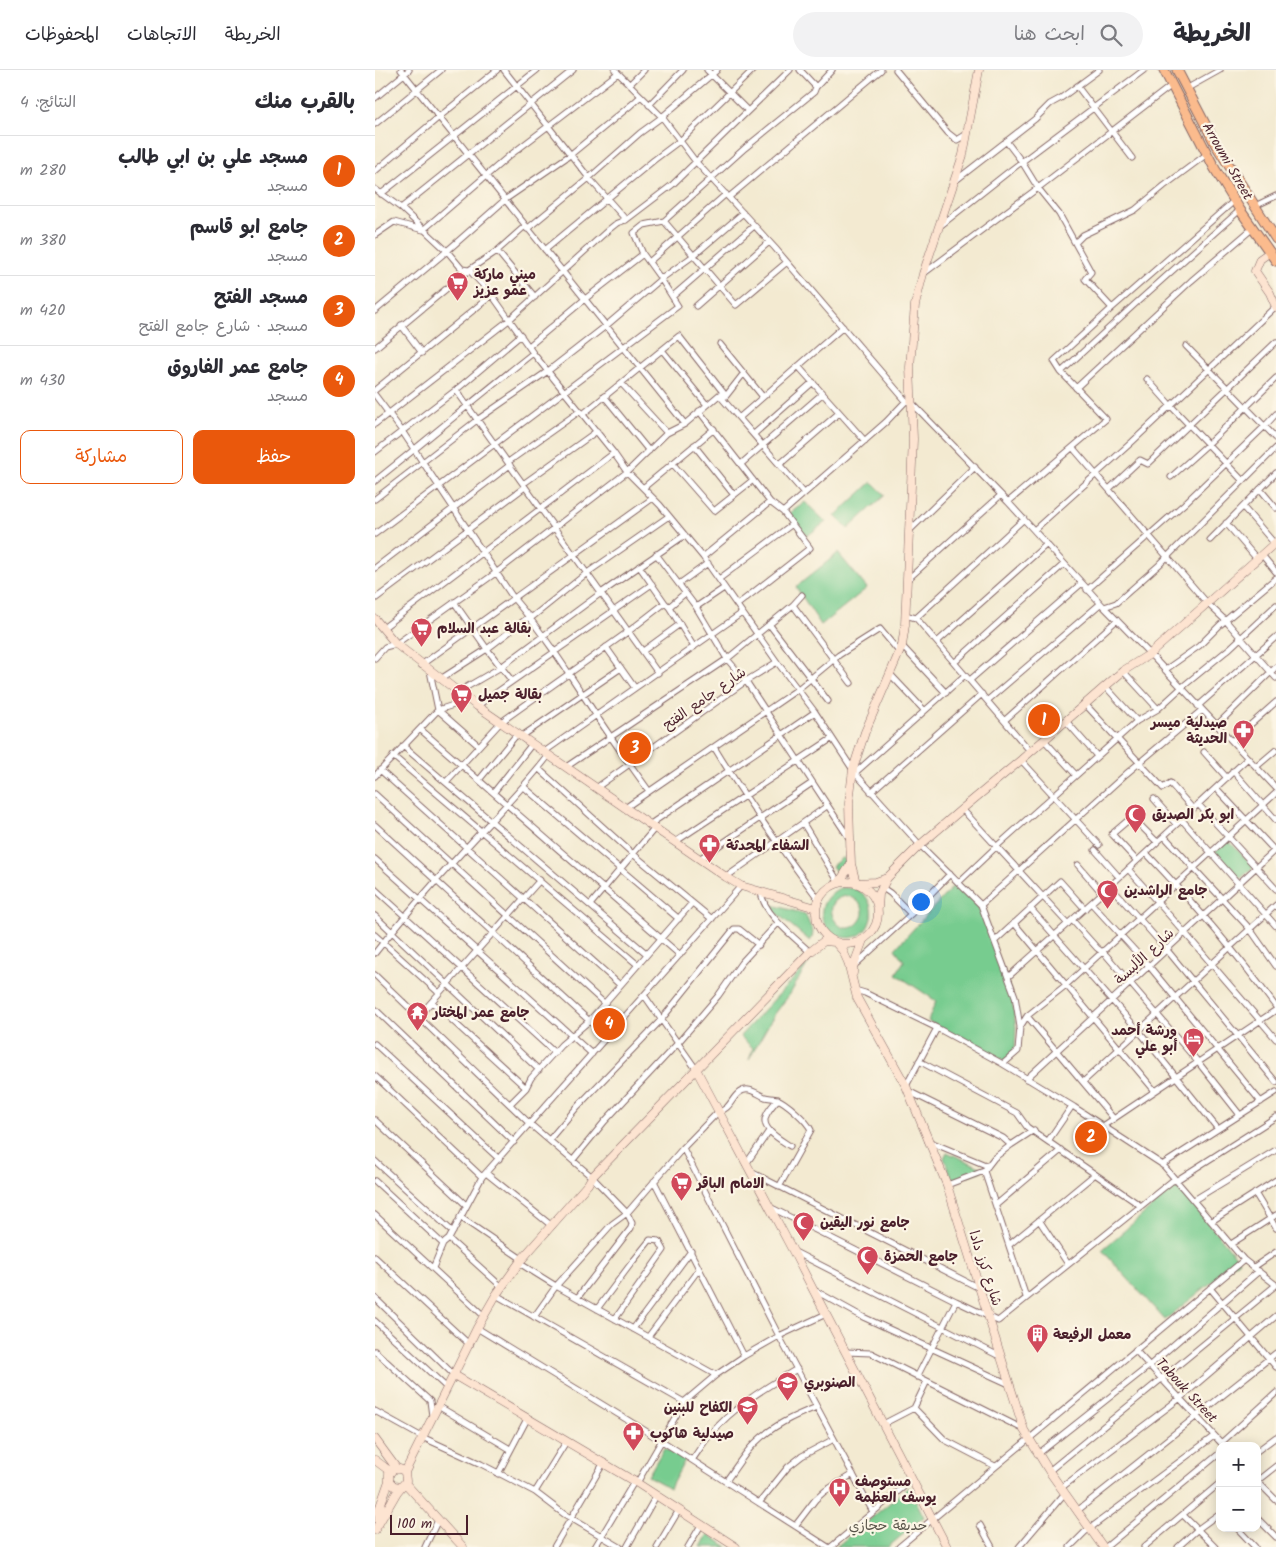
<!DOCTYPE html>
<html lang="ar">
<meta charset="utf-8">
<style>
body{margin:0;font-family:Kalam,"Playpen Sans Arabic",sans-serif;background:#f2f2f3;color:#2b2b33;direction:rtl}
.controls{position:absolute;right:15px;bottom:15px;display:grid;overflow:hidden;border-radius:10px;box-shadow:0 2px 12px #0003}
.controls button{width:45px;height:45px;display:grid;place-items:center;padding:0;border:0;border-bottom:1px solid #e1e1e2;background:#fff;color:#2b2b33;font:25px sans-serif}
.scale{position:absolute;left:15px;bottom:12px;width:78px;box-sizing:border-box;padding-left:5px;border:2px solid #4a1f2b;border-top:0;font-size:14px;line-height:18px;white-space:nowrap;color:#4a1f2b;-webkit-text-stroke:4px #fcf5e5;paint-order:stroke}
.you{position:absolute;left:545px;top:831px;width:18px;height:18px;margin:-12px;border:4px solid #fff;border-radius:50%;background:#1a73e8;box-shadow:0 0 0 8px #1a73e833}
.badge{display:grid;place-items:center;width:32px;height:32px;border-radius:50%;background:#ea580c;color:#fff;font-size:16px;font-weight:700}
.pin{position:absolute;translate:-50% -50%;border:2px solid #fff;box-shadow:0 1px 5px #0006}
.list{margin:0;padding:0;list-style:none}
h2{display:flex;justify-content:space-between;align-items:center;height:65px;margin:0;padding:0 20px;font-size:21px}
h2 small{font-size:16px;font-weight:400;color:#7c7c81}
.list li{display:grid;grid-template-columns:32px 1fr auto;gap:15px;align-items:center;box-sizing:border-box;height:70px;padding:0 20px;border-top:1px solid #e1e1e2}
.list b{display:block;font-size:19px;white-space:nowrap}
.list p{margin:0;font-size:16px;white-space:nowrap;color:#7c7c81}
.list em{font-size:16px;font-style:normal;color:#7c7c81}
.actions{display:flex;gap:10px;padding:15px 20px}
.actions a{flex:1;padding:11px 0;border:1px solid #ea580c;border-radius:10px;text-align:center;font-size:18px;color:#ea580c}
.actions .main{background:#ea580c;color:#fff}
.icon{flex:none;width:28px;height:28px;fill:none;stroke:currentColor;stroke-width:2;stroke-linecap:round;stroke-linejoin:round}
.map{position:relative;flex:none;width:901px;height:1477px;overflow:hidden;direction:ltr}
header{display:flex;align-items:center;gap:30px;box-sizing:border-box;height:70px;padding:0 25px;background:#fff;border-bottom:1px solid #e1e1e2}
header strong{font-size:24px}
nav{display:flex;gap:28px;margin-inline-start:auto;font-size:18px}
.search{width:350px;height:45px;background:#f2f2f3;display:flex;align-items:center;gap:12px;box-sizing:border-box;padding:0 18px;border-radius:28px;color:#7c7c81;font-size:19px}
main{display:flex}
aside{flex:1;background:#fff}
.map>svg:first-child{display:block}
.green{fill:#77cc8f;stroke:#60765d;fill-rule:evenodd}
.lines{fill:none;stroke-linecap:round;stroke-linejoin:round}
.minor-casing{stroke:#856665;stroke-width:7}
.secondary-casing{stroke:#856665;stroke-width:9}
.primary-casing{stroke:#856665;stroke-width:11}
.minor{stroke:#fff;stroke-width:5}
.secondary{stroke:#fde4d1;stroke-width:8}
.primary{stroke:#fbbb8d;stroke-width:9}
.labels{text-anchor:middle;stroke-width:4.5;stroke-linejoin:round;paint-order:stroke}
.street-label{font-size:14px;fill:#4a1f2b;stroke:#fcf5e5}
.poi-label{font-size:14px;font-weight:bold;fill:#4a1f2b;stroke:#fcf5e5;text-anchor:start}
.park-label{font-size:14px;fill:#585349;stroke:#fcf5e5}
</style>
<header>
<strong>الخريطة</strong>
<div class="search"><svg class="icon" aria-label="search" viewBox="0 0 24 24"><circle cx="10" cy="10" r="6"/><path d="M15 15l6 6"/></svg>ابحث هنا</div>
<nav><a>الخريطة</a><a>الاتجاهات</a><a>المحفوظات</a></nav>
</header>
<main>
<div class="map">
<svg width="901" height="1477" viewBox="0 0 901 1477">
<rect width="100%" height="100%" fill="#fcf5e5"/>
<filter id="ink" filterUnits="userSpaceOnUse"><feTurbulence type="fractalNoise" baseFrequency=".02" numOctaves="2"/><feDisplacementMap in="SourceGraphic" scale="10" xChannelSelector="R" yChannelSelector="G"/><feConvolveMatrix kernelMatrix="1 2 1 2 8 2 1 2 1" color-interpolation-filters="sRGB"/></filter>
<filter id="wash" filterUnits="userSpaceOnUse"><feTurbulence type="fractalNoise" baseFrequency=".0096" numOctaves="4" result="noise"/><feDisplacementMap in="SourceGraphic" scale="20" xChannelSelector="R" yChannelSelector="G"/><feGaussianBlur stdDeviation="1.12" result="paint"/><feColorMatrix in="noise" values="0 0 0 0 0 0 0 0 0 0 0 0 0 0 0 0 0 1.4 0 .05"/><feComposite in="paint" operator="in"/></filter>
<g filter="url(#wash)">
<rect width="100%" height="100%" fill="#f3ead1"/>
<!-- green -->
<path class="green" d="M497 412 510 425 473 459 460 446Z
M430 432 451 452 432 466 414 444Z
M463 483 492 518 446 555 421 517Z
M853 770 879 797 865 809 840 782Z
M468 787 473 794 462 803 457 796Z
M581 813 603 836 636 923 641 957 640 980 628 994 627 990 553 951 561 931 521 904 529 891 520 879Z
M465 818C509 813 504 875 467 867 460 866 455 862 451 856 441 841 450 825 465 818ZM472 826C484 828 494 841 484 852 465 874 440 830 472 826Z
M394 834 430 844 438 862 437 868 435 871 393 836Z
M433 893 415 924 399 945 374 989 378 978 365 966Z
M572 1082 607 1098 606 1101 578 1111 569 1088Z
M802 1115 864 1190 790 1250 727 1180Z
M289 1378 310 1390 295 1418 273 1406Z
M534 1417 549 1447 513 1477H461Z
M333 1464 353 1477H326Z"/>
</g>
<g filter="url(#ink)">
<g class="lines">
<defs>
<path id="minor" d="M26 0 310 354
M129 0 214 108 251 150
M240 0 287 47 321 92 400 178 531 331 536 332 633 432 729 537 775 584 901 718
M332 0 372 40
M425 0 441 17
M521 0 573 63 582 70 592 64
M255 14 269 0
M702 16 757 88
M811 19 845 0
M0 28 34 0
M274 35 308 0
M0 54 66 0
M631 71 647 92 663 118 684 144 716 202 710 209 737 238
M0 101 64 47 122 0
M580 111 660 49 675 34 686 28 724 0
M0 119 26 138 72 181 87 199 94 200 117 225 158 283 238 382 252 402 285 435 328 487 402 592 440 642 480 703 545 775 606 835 640 926 645 957 643 981 628 994
M6 124 162 0
M354 127 506 0
M880 136 901 126
M26 138 198 0
M289 151 361 235 412 192
M565 156 632 103 769 0
M152 159 214 108 265 63 287 47 342 0
M0 165 19 152 48 160 134 86 243 3
M700 173 708 165 760 140 789 116 832 84
M170 180 279 90 307 69 378 0
M122 181 160 227
M274 192 351 124
M548 204 663 118 797 15
M298 226 379 156
M321 236 394 172
M0 241 72 181 131 129 195 85 256 35 266 26
M26 255 47 283
M345 274 388 327
M154 276 210 229 268 184
M811 276 901 368
M0 278 94 200 122 181 150 156
M287 280 332 335
M423 296 490 371
M686 302 759 235 865 140
M772 309 796 336 868 411
M246 313 292 363
M701 318 816 211 878 158
M0 320 117 225
M81 320 283 603
M0 325 27 361 139 529C170 565 195 605 221 645 238 671 256 696 274 721
M344 325 429 423
M229 326 274 381
M324 341 395 432 408 442 435 478 362 535
M208 344 304 266 351 326
M364 348 468 257
M0 354 134 250 232 161 242 153 251 150 297 115 415 0
M379 364 438 312
M319 375 359 425
M698 378 833 534 851 551 901 608
M0 382 81 320 146 265
M133 392 205 341
M297 393 339 441 378 410
M366 394 447 324
M405 394 464 343
M796 407 833 374 901 308
M0 411C53 369 105 325 158 283
M148 414 222 361
M268 418 339 359
M734 419 765 390 773 394 901 272
M885 419 901 438
M0 429 102 350 173 301 232 255 286 209 268 184 259 163 269 155 289 151 370 78 439 22 441 17 457 0
M633 432 731 349 686 302 679 291 737 238 859 131
M868 437 899 473
M408 442 511 352 531 331
M851 453 882 489
M659 460 757 372 901 236
M534 461 600 397
M0 464 303 236 286 209 318 186 368 143
M835 470 901 403
M281 484 321 537 352 589 371 611 474 768
M887 485 901 502
M328 487 395 432
M264 496 290 533
M0 498 135 395
M344 509 416 455
M532 510 626 425
M304 514 333 493
M712 520 809 434 889 357 901 344
M0 529 150 417
M79 532 112 579 137 611
M418 535 476 613
M294 537 319 577
M321 537 349 518
M729 537 741 533 784 495 901 378
M530 545 541 548 656 682
M156 548 212 503 294 446
M541 548 649 449
M394 554 453 631
M8 558 239 383
M562 572 672 474
M527 576 571 623
M231 577 260 618
M268 581 305 554
M0 588 10 577 21 574 122 502 252 402 292 363 310 354 344 325 351 326 369 303
M580 592 689 494
M46 595 278 428
M790 600 824 576 845 555 901 508
M55 601 63 640 104 676
M748 601 783 639
M515 604 549 640
M67 608 112 579 155 546
M595 610 707 513
M730 616 762 651
M83 622 126 597 226 523 310 465
M613 630 725 534
M710 634 788 718 795 713 818 739
M102 636 277 514
M823 636 901 567
M630 650 742 550
M691 651 722 686
M842 655 901 597
M45 659 305 885
M147 666 246 598
M669 670 701 705
M857 671 901 632
M28 676 272 884
M339 677C371 730 407 780 444 830
M169 682 367 543
M829 682 852 708
M18 686 263 895
M646 690 724 775
M191 697 352 589 418 535 427 525
M881 697 901 680
M164 699 258 784 337 849
M5 700 245 915
M858 701 901 750
M480 703 590 605
M0 706 63 640 94 630
M104 710 143 663
M71 712 126 652 254 561 290 533 294 537 310 523
M149 717 304 849
M221 718 371 611 402 592
M841 718 900 781
M119 722 157 674
M496 722 607 624
M0 724 229 933
M779 729 801 754
M823 734 901 819
M250 738 423 619 464 585 505 559 525 583
M587 739 693 854
M807 750 901 856
M428 753 464 813
M0 755 232 967
M274 755 440 642
M789 766 875 859 901 896
M300 772 456 669
M720 780 744 807
M771 783C818 832 861 882 901 937
M0 789 217 984
M324 789 437 713
M762 791 737 764 757 747 782 772
M703 795 727 823
M753 799 810 863 901 969
M351 807 452 736
M584 812 622 776 762 651 783 639 806 618 855 578 901 535
M735 816 792 880 901 1012
M506 817 515 823 536 844
M0 819 180 983
M386 821C387 843 420 868 435 882
M716 833 774 896 886 1032
M215 835 280 758
M606 835 751 704 827 640
M655 838 764 961 843 1059
M0 846 164 1000
M697 850 722 878 731 885 823 992 865 1045
M639 853 780 1021
M0 865 64 923
M620 871 685 811 710 839
M0 883C36 837 76 794 116 751 136 730 156 709 174 685
M480 895 536 844 575 804
M0 905 155 1054 217 1107 252 1143 257 1153 256 1158 203 1227
M633 907 735 816 873 688
M480 920 490 923 562 958 628 994 699 1037 788 1095 869 1190 901 1215
M269 925 321 999
M57 932 151 1018
M0 939 139 1072
M652 946 739 1049
M43 947 165 810
M645 957 652 946 691 915 901 723
M0 974 124 1089
M544 991 642 1043 652 1057 766 1136
M0 1006 107 1107
M651 1009 901 779
M708 1012 901 835
M531 1016 562 958
M533 1021 628 1068 636 1075
M403 1029C399 1034 393 1040 391 1046 385 1059 406 1070 415 1076
M136 1033 151 1018 156 1008 186 975 214 951 317 833
M0 1050 91 1135
M728 1056 901 940
M174 1070 203 1036 286 950 359 859H364L384 875
M553 1071 613 1096
M673 1071 697 1036
M308 1078 404 1266 498 1442
M198 1090 230 1051 302 974 343 926 366 893 403 853
M0 1091 78 1162
M371 1094 394 1061
M787 1095 901 1022
M609 1101 651 1227
M111 1103 177 1156
M378 1103 604 1218
M0 1111 68 1174
M279 1111 369 1286
M572 1115 609 1101 619 1088 636 1075 659 1060
M880 1123 901 1158
M819 1130 901 1080
M621 1135 686 1080
M395 1137 581 1231 623 1251 797 1111 802 1110 901 1047
M0 1145 109 1246
M85 1147 147 1189
M664 1150 693 1194
M837 1151 901 1110
M74 1169 127 1217
M856 1174 901 1145
M634 1175 719 1105
M418 1181 626 1287
M0 1187 95 1275
M144 1193 181 1216 341 1305
M879 1197 901 1182
M58 1198 68 1174 74 1169 107 1107 366 816
M835 1218 901 1297
M439 1220 488 1247 634 1314
M121 1225 309 1332
M0 1228 79 1305
M222 1239 255 1195 275 1170 284 1171 289 1180 240 1249
M159 1247 181 1216 237 1154 252 1143 308 1078 343 1042C356 1039 356 1028 365 1022 374 1016 382 1024 390 1027 394 1028 398 1028 402 1029 411 1032 432 1051 436 1060L404 1117
M0 1251 72 1318
M102 1258 287 1371 453 1477
M258 1259 316 1181
M273 1267 324 1199
M760 1280 849 1376
M0 1281 55 1331 57 1346
M471 1282 496 1283 648 1359
M542 1307 581 1231
M63 1336 135 1379
M539 1338 570 1370 620 1396
M0 1341 47 1367 106 1394 160 1422 189 1444 245 1477
M508 1354 539 1338 552 1311
M846 1373 901 1323
M882 1381 901 1367
M663 1384 774 1296 884 1201
M317 1390C323 1382 328 1373 335 1365 358 1337 391 1317 422 1299
M674 1401 901 1215
M123 1404 152 1349
M351 1411C360 1399 368 1385 379 1374 397 1356 418 1346 442 1337
M882 1411 901 1430
M882 1411 901 1396
M262 1413 309 1332 341 1305 369 1286 404 1266 451 1244
M686 1418 804 1329 901 1246
M160 1422 191 1372
M384 1433 413 1397 427 1386 459 1369
M702 1441 901 1283
M808 1445 840 1477
M882 1448 901 1467
M605 1455 617 1477
M420 1456 440 1430 450 1421 478 1404
M862 1458 880 1477
M50 1477 63 1450
M179 1477 228 1394
M220 1477 259 1412
M252 1477 281 1426
M282 1477 304 1440
M313 1477 326 1455
M456 1477 537 1410
M524 1477 869 1190
M644 1477 690 1423
M695 1477 710 1462 839 1366
M731 1477 845 1383
M769 1477 845 1413
M803 1477 823 1459 845 1443"/>
<path id="secondary" d="M895 182 885 189 880 201 895 223 901 237
M0 549 21 574 102 636 351 807 366 816 441 838
M512 808 545 775 587 739 646 690 748 601 775 584 901 472
M441 843a31 31 0 1 1 62 0a31 31 0 1 1-62 0Z
M464 813 476 794
M503 838 504 824 512 808 501 812 481 813 476 794 475 768 474 733 478 699 490 662 527 576 530 555 538 369 535 297 540 235 548 204 588 85 604 0
M478 903V897L488 870
M321 999 418 1181 572 1477
M79 1305 262 1413 361 1477
M0 1369 22 1399
M0 1390 16 1402
M30 1402 102 1258 121 1225 147 1189 213 1114 217 1107 435 882 449 871 460 872 468 881 473 892 482 928 531 1016 572 1115 649 1360 674 1401 728 1477
M30 1413 88 1477
M4 1452 3 1442 14 1411
M0 1460 22 1422 31 1411 30 1402C24 1397 18 1398 14 1404V1411L19 1416 25 1417"/>
<path id="primary" d="M789 0 840 99 865 140 901 191
M802 0 841 75 901 169"/>
</defs>
<!-- minor casing -->
<use href="#minor" class="minor-casing"/>
<!-- secondary casing -->
<use href="#secondary" class="secondary-casing"/>
<!-- primary casing -->
<use href="#primary" class="primary-casing"/>
<!-- minor -->
<use href="#minor" class="minor"/>
<!-- secondary -->
<use href="#secondary" class="secondary"/>
<!-- primary -->
<use href="#primary" class="primary"/>
</g>
</g>
<!-- icons -->
<defs>
<symbol id="supermarket-pin" viewBox="-11 -11 22 30"><path d="M0 17L-7.5 6A9.5 9.5 0 1 1 7.5 6Z" fill="#d1495b" stroke="#fcf5e5"/><path d="M-6-5.5h2.5l.6 2H6L4.5 2H-2.5L-4.4-4H-6ZM-1.5 3.2a1.3 1.3 0 1 0 .1 0ZM3 3.2a1.3 1.3 0 1 0 .1 0Z" fill="#fff"/></symbol>
<symbol id="pharmacy-pin" viewBox="-11 -11 22 30"><path d="M0 17L-7.5 6A9.5 9.5 0 1 1 7.5 6Z" fill="#d1495b" stroke="#fcf5e5"/><path d="M-2-6h4v4h4v4h-4v4h-4v-4h-4v-4h4Z" fill="#fff"/></symbol>
<symbol id="mosque-pin" viewBox="-11 -11 22 30"><path d="M0 17L-7.5 6A9.5 9.5 0 1 1 7.5 6Z" fill="#d1495b" stroke="#fcf5e5"/><path d="M3.5-4.9A6 6 0 1 0 3.5 4.9A5 5 0 1 1 3.5-4.9Z" fill="#fff"/></symbol>
<symbol id="temple-pin" viewBox="-11 -11 22 30"><path d="M0 17L-7.5 6A9.5 9.5 0 1 1 7.5 6Z" fill="#d1495b" stroke="#fcf5e5"/><path d="M0-6L5-2H3V0L6.5 2.5H4V6H1.5V3h-3V6H-4V2.5H-6.5L-3 0V-2H-5Z" fill="#fff"/></symbol>
<symbol id="hotel-pin" viewBox="-11 -11 22 30"><path d="M0 17L-7.5 6A9.5 9.5 0 1 1 7.5 6Z" fill="#d1495b" stroke="#fcf5e5"/><path d="M-6-4.5h1.5V1H6V5H4.5V3h-9V5H-6ZM-4 0a1.8 1.8 0 1 1 3.6 0ZM.5 0V-2.5h3Q6-2.5 6 0Z" fill="#fff"/></symbol>
<symbol id="building-pin" viewBox="-11 -11 22 30"><path d="M0 17L-7.5 6A9.5 9.5 0 1 1 7.5 6Z" fill="#d1495b" stroke="#fcf5e5"/><path d="M-4-6H4V6H1V3H-1V6H-4ZM-2.5-4.3h1.7v1.8h-1.7ZM.8-4.3h1.7v1.8H.8ZM-2.5-1h1.7V.8h-1.7ZM.8-1h1.7V.8H.8Z" fill="#fff"/></symbol>
<symbol id="school-pin" viewBox="-11 -11 22 30"><path d="M0 17L-7.5 6A9.5 9.5 0 1 1 7.5 6Z" fill="#d1495b" stroke="#fcf5e5"/><path d="M0-5L7-2L0 1L-7-2ZM-4 1L0 2.5L4 1V4Q0 6-4 4Z" fill="#fff"/></symbol>
<symbol id="hospital-pin" viewBox="-11 -11 22 30"><path d="M0 17L-7.5 6A9.5 9.5 0 1 1 7.5 6Z" fill="#d1495b" stroke="#fcf5e5"/><path d="M-5-5h3v3.5h4V-5h3V5h-3V1.5h-4V5h-3Z" fill="#fff"/></symbol>
</defs>
<g fill-rule="evenodd">
<use href="#supermarket-pin" x="70" y="200" width="25" height="34"/>
<use href="#supermarket-pin" x="34" y="546" width="25" height="34"/>
<use href="#supermarket-pin" x="74" y="612" width="25" height="34"/>
<use href="#pharmacy-pin" x="856" y="648" width="25" height="34"/>
<use href="#mosque-pin" x="748" y="732" width="25" height="34"/>
<use href="#pharmacy-pin" x="322" y="762" width="25" height="34"/>
<use href="#mosque-pin" x="720" y="808" width="25" height="34"/>
<use href="#temple-pin" x="30" y="930" width="25" height="34"/>
<use href="#hotel-pin" x="806" y="956" width="25" height="34"/>
<use href="#supermarket-pin" x="294" y="1100" width="25" height="34"/>
<use href="#mosque-pin" x="416" y="1140" width="25" height="34"/>
<use href="#mosque-pin" x="480" y="1174" width="25" height="34"/>
<use href="#building-pin" x="650" y="1252" width="25" height="34"/>
<use href="#school-pin" x="400" y="1300" width="25" height="34"/>
<use href="#school-pin" x="360" y="1324" width="25" height="34"/>
<use href="#pharmacy-pin" x="246" y="1350" width="25" height="34"/>
<use href="#hospital-pin" x="452" y="1406" width="25" height="34"/>
</g>
<g class="labels">
<!-- street labels -->
<g class="street-label">
<text transform="translate(853 91) rotate(60)" y="5">Arroumi Street</text>
<text transform="translate(329 628) rotate(-35)" y="5">شارع جامع الفتح</text>
<text transform="translate(769 886) rotate(-43)" y="5">شارع الألبسة</text>
<text transform="translate(611 1198) rotate(72)" y="5">شارع كرز دادا</text>
<text transform="translate(812 1320) rotate(47)" y="5">Tabouk Street</text>
</g>
<!-- poi labels -->
<g class="poi-label">
<text x="99" y="209">ميني ماركة<tspan x="99" dy="16">عمو عزيز</tspan></text>
<text x="62" y="563">بقالة عبد السلام</text>
<text x="103" y="629">بقالة جميل</text>
<text x="852" y="657" text-anchor="end">صيدلية ميسر<tspan x="852" dy="16">الحديثة</tspan></text>
<text x="777" y="749">ابو بكر الصديق</text>
<text x="351" y="780">الشفاء المحدثة</text>
<text x="749" y="825">جامع الراشدين</text>
<text x="58" y="947">جامع عمر المختار</text>
<text x="802" y="965" text-anchor="end">ورشة أحمد<tspan x="802" dy="16">أبو علي</tspan></text>
<text x="322" y="1118">الامام الباقر</text>
<text x="445" y="1157">جامع نور اليقين</text>
<text x="509" y="1191">جامع الحمزة</text>
<text x="678" y="1269">معمل الرفيعة</text>
<text x="429" y="1317">الصنوبري</text>
<text x="357" y="1342" text-anchor="end">الكفاح للبنين</text>
<text x="275" y="1368">صيدلية هاكوب</text>
<text x="480" y="1416">مستوصف<tspan x="480" dy="16">يوسف العظمة</tspan></text>
</g>
<!-- park labels -->
<g class="park-label">
<text x="513" y="1460">حديقة حجازي</text>
</g>
</g>
</svg>
<div class="controls">
<button>+</button>
<button>−</button>
</div>
<div class="scale">100 m</div>
<div class="you"></div>
<div class="pin badge" style="left:669px;top:650px">1</div>
<div class="pin badge" style="left:716px;top:1067px">2</div>
<div class="pin badge" style="left:260px;top:678px">3</div>
<div class="pin badge" style="left:234px;top:954px">4</div>
</div>
<aside>
<h2>بالقرب منك<small>النتائج: 4</small></h2>
<ul class="list">
<li><span class="badge">1</span><div><b>مسجد علي بن ابي طالب</b><p>مسجد</p></div><em>280 m</em></li>
<li><span class="badge">2</span><div><b>جامع ابو قاسم</b><p>مسجد</p></div><em>380 m</em></li>
<li><span class="badge">3</span><div><b>مسجد الفتح</b><p>مسجد · شارع جامع الفتح</p></div><em>420 m</em></li>
<li><span class="badge">4</span><div><b>جامع عمر الفاروق</b><p>مسجد</p></div><em>430 m</em></li>
</ul>
<div class="actions"><a class="main">حفظ</a><a>مشاركة</a></div>
</aside>
</main>
